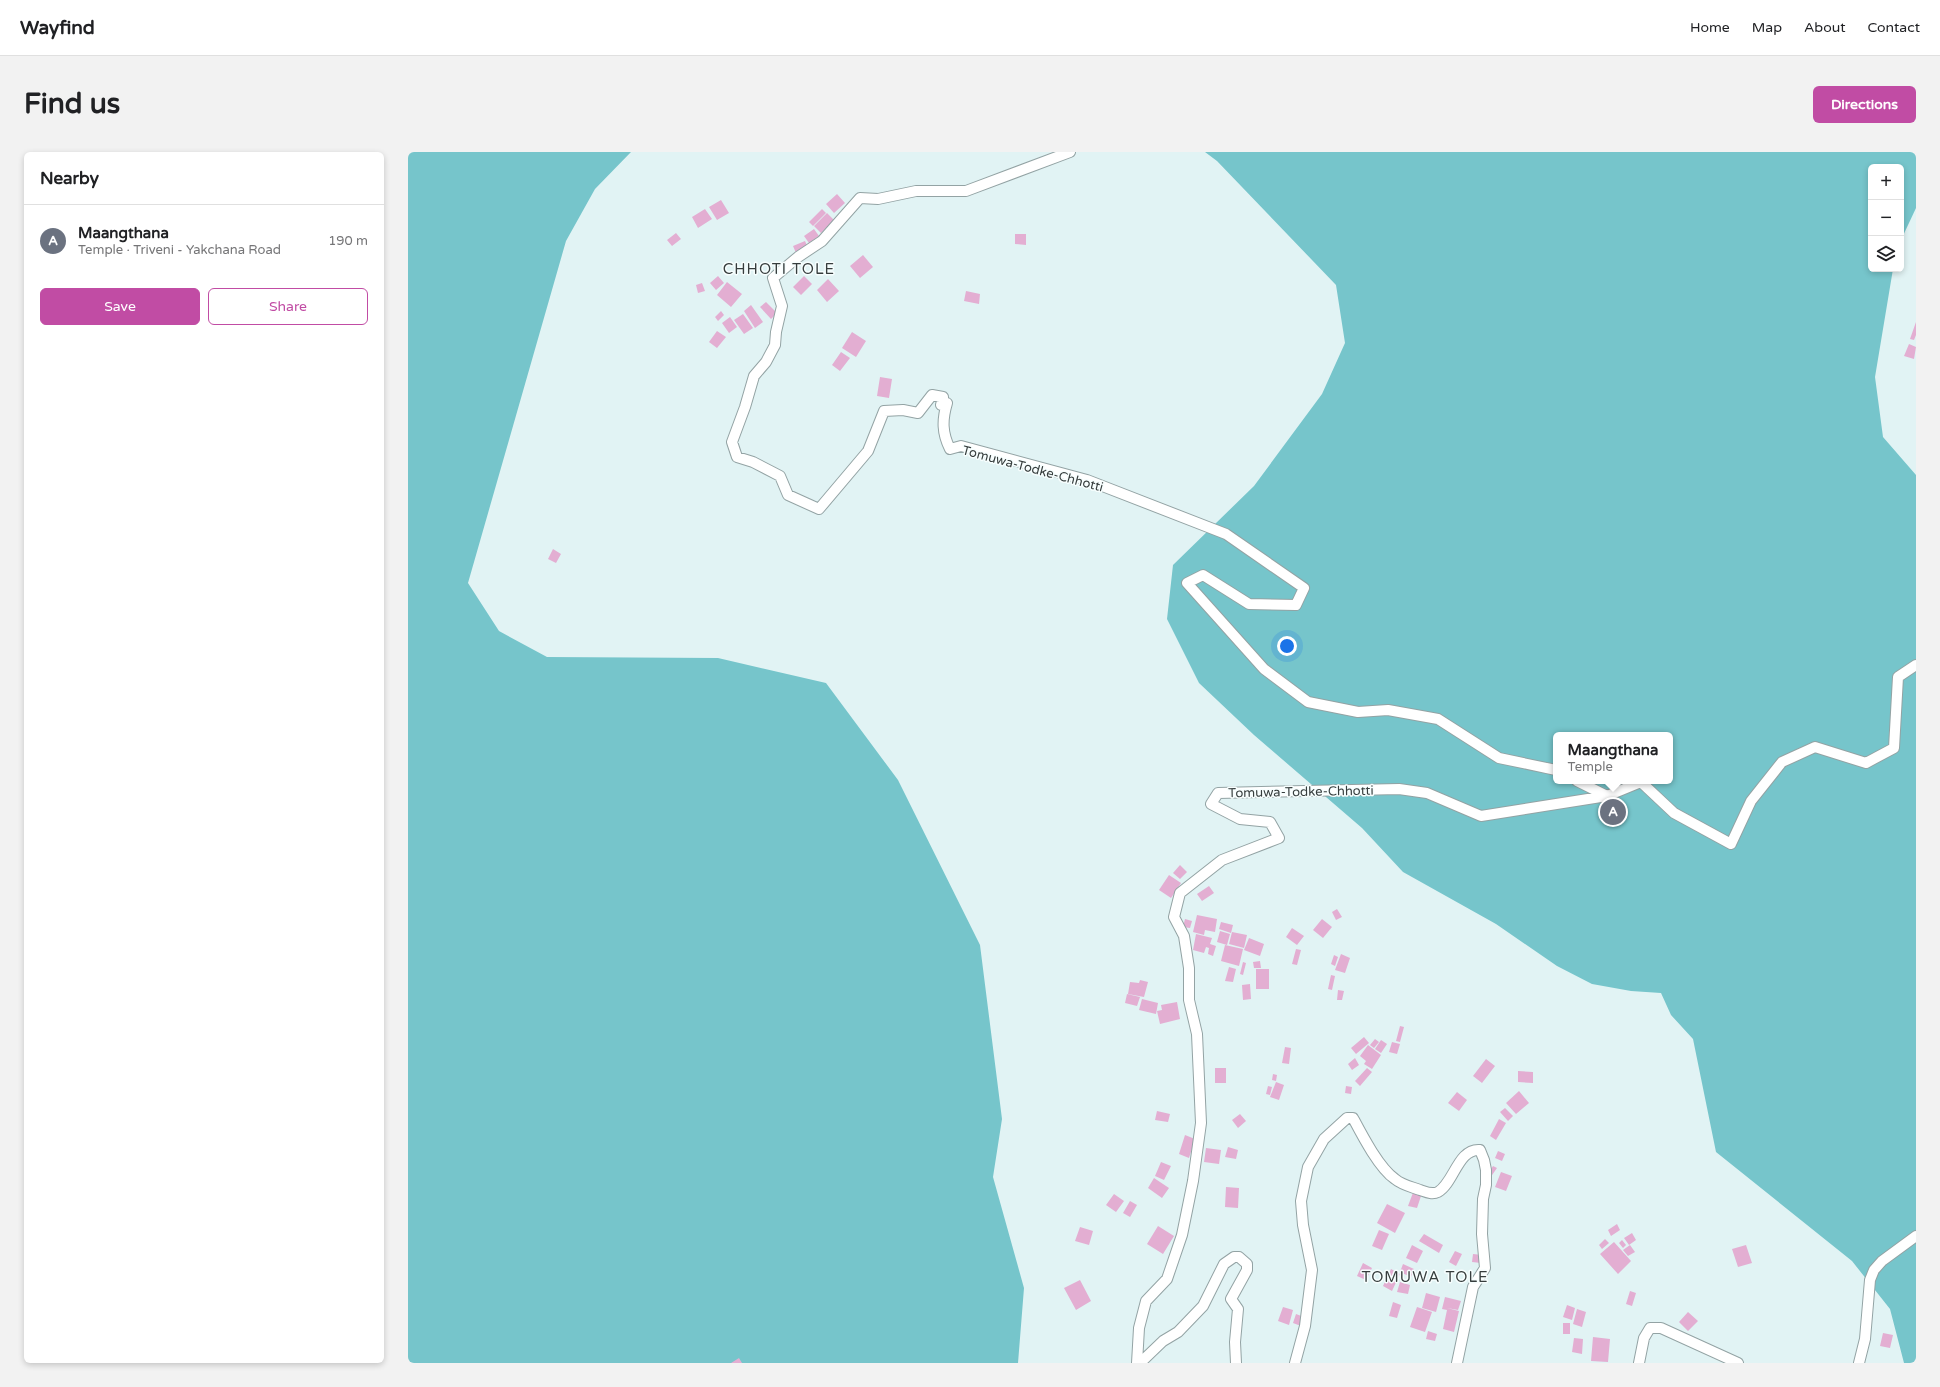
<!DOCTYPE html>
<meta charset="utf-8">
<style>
body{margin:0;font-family:"Varela Round",sans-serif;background:#f2f2f2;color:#202124}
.controls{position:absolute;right:12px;top:12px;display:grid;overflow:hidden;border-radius:6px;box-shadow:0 2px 6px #0003}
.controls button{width:36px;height:36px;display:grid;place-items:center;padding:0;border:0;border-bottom:1px solid #e0e0e0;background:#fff;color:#202124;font:20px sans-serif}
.you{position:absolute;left:879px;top:494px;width:14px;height:14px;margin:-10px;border:3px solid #fff;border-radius:50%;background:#1a73e8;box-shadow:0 0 0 6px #1a73e833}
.badge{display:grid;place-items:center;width:26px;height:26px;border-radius:50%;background:#c14ca4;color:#fff;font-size:13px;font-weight:700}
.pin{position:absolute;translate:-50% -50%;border:2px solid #fff;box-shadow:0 1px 4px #0006}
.popup{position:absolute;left:1145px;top:580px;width:120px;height:52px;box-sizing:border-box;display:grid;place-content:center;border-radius:6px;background:#fff;filter:drop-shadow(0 1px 3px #0005);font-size:13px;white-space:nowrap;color:#757577}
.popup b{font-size:15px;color:#202124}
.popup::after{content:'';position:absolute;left:50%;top:100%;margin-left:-8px;border:8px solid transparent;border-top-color:#fff}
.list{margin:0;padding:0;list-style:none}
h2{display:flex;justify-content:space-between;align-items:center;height:52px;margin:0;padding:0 16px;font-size:17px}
h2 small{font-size:13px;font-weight:400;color:#757577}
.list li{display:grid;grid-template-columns:26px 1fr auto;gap:12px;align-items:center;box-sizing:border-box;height:72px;padding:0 16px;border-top:1px solid #e0e0e0}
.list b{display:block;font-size:15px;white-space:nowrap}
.list p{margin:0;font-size:13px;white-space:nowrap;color:#757577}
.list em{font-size:13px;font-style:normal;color:#757577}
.actions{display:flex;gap:8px;padding:12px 16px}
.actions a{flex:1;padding:9px 0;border:1px solid #c14ca4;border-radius:6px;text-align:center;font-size:14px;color:#c14ca4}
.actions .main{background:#c14ca4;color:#fff}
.icon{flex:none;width:22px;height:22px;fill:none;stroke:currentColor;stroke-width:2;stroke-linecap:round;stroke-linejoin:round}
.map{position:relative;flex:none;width:1508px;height:1211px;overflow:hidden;border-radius:6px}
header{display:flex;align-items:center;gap:24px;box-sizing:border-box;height:56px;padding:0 20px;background:#fff;border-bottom:1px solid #e0e0e0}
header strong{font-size:19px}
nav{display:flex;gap:22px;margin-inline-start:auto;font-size:14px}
.intro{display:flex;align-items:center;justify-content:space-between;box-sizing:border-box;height:96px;padding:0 24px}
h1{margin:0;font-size:28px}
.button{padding:10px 18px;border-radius:6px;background:#c14ca4;color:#fff;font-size:14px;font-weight:700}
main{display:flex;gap:24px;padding:0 24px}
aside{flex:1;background:#fff;border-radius:6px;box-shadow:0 2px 6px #0003}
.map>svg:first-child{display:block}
.forest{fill:#76c5cb;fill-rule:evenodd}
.building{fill:#e3aed2}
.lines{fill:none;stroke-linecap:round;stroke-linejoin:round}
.street-casing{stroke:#93a3a4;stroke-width:12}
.street{stroke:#fff;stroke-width:10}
.labels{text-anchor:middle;stroke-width:3;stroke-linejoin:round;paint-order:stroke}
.street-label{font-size:13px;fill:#363d3d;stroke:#f7fefe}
.quarter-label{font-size:15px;letter-spacing:1px;fill:#363d3d;stroke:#f7fefe}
</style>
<header>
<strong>Wayfind</strong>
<nav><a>Home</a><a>Map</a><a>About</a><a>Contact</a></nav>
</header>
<div class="intro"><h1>Find us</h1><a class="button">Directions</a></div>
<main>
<aside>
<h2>Nearby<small></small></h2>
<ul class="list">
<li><span class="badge" style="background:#6b7280">A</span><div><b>Maangthana</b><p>Temple · Triveni - Yakchana Road</p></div><em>190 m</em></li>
</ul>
<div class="actions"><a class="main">Save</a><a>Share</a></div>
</aside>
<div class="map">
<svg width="1508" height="1211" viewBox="0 0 1508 1211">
<rect width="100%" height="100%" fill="#e1f3f4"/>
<!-- forest -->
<path class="forest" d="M0 0H223L187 37 158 89 60 431 91 479 139 505 310 506 418 531 490 628 572 793 594 967 585 1025 616 1136 610 1211H0Z
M797 0H1508V56L1493 88V15H1463V117H1485L1467 225 1475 285 1508 323V1211H1496L1482 1157 1444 1109 1308 1000 1285 887 1263 863 1253 841 1223 839 1184 832 1149 814 1088 772 995 720 954 676 846 583 791 531 759 467 765 413 846 334 914 242 937 191 928 133 809 9ZM1148 583H1262V629H1148Z"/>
<!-- building -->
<path class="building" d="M429 42 437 51 426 61 418 52Z
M313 48 321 61 309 68 301 55Z
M297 57 304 67 290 76 284 65Z
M414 57 418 61 405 74 401 70Z
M419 61 426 68 413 81 406 74Z
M406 77 411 84 401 91 396 84Z
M268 81 273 87 264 94 259 88Z
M607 82H618V93L607 92Z
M397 89 400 96 388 101 385 94Z
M455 103 465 115 452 126 442 114Z
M310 124 316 131 308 138 302 131Z
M396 124 404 132 393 143 385 135Z
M420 127 431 139 419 150 409 138Z
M319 130 334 142 323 155 309 143Z
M294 131 297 139 290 141 288 133Z
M558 139 572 142 571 152 556 149Z
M358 150 369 161 363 167 352 155Z
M343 153 355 170 347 176 336 159Z
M313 159 316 163 310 169 307 165Z
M335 162 345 176 336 182 326 168Z
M322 165 329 175 321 181 314 171Z
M1508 170V183L1506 188 1502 187Z
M309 179 318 185 309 196 301 190Z
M444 180 458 189 448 205 434 196Z
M1501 192 1508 195 1506 207 1496 204Z
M433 200 442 206 432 219 424 213Z
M472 225 484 227 481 246 469 244Z
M145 397 153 402 148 411 140 407Z
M772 713 779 720 772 727 765 721Z
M761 723 773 731 763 746 751 738Z
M801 734 806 741 794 749 789 742Z
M929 757 934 765 928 768 924 760Z
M789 763 809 767 807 780 797 778 796 783 785 780Z
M777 767 784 769 782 776 775 775Z
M914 767 924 775 915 786 905 778Z
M813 770 825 773 823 781 811 777Z
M884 776 896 784 889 793 878 785Z
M812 779 822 782 819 793 809 790Z
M824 780 839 783 836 796 821 792Z
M788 782 804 786 802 792 808 794 805 804 800 802 801 796 798 795 796 801 785 798Z
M841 786 856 792 852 804 836 798Z
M817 793 835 797 831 814 813 809Z
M888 797 893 798 889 813 884 812Z
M933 802 942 806 937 821 927 818Z
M926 803 930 805 927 814 923 812Z
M852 809 853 816H846L845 810Z
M835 810 838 811 835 823 832 822Z
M821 815 828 817 825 830 817 829Z
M848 817H861V837H848Z
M923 823 927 824 924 838 920 837Z
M732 828 740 830 736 845 720 842 722 830 731 831Z
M842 832 843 847 835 848 834 833Z
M930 838 936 839 934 848H929Z
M719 842 732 845 729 854 717 851Z
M734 847 750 851 748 862 731 858Z
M769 850 772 867 752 872 749 859 754 858 753 853Z
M992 874 996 875 992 890 988 889Z
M956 885 961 891 948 902 943 896Z
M967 887 971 890 966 896 962 893Z
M973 888 979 892 973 901 967 897Z
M984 890 992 892 989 902 981 900Z
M960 893 973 903 964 917 956 912 958 909 952 904Z
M877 895 883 896 881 912 874 911Z
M947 906 951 913 944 918 940 912Z
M1078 907 1087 914 1074 931 1065 924Z
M807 916H818V931H807Z
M959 916 964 920 952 934 947 929Z
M1110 919 1125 920V931L1110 930Z
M865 922 869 923 868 929 864 928Z
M868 930 876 933 871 948 862 945Z
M860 934 864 935 862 943 858 942Z
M938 934 944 935 943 942 937 941Z
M1111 939 1121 951 1108 962 1098 951Z
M1049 940 1059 948 1051 959 1040 951Z
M1097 956 1105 964 1100 969 1092 960Z
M749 959 762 962 760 970 747 968Z
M832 962 838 969 830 976 824 968Z
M1091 967 1098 971 1088 988 1082 984Z
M777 983 787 987 781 1006 771 1002Z
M820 995 830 998 828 1007 817 1005Z
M798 996 813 998 811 1012 796 1010Z
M1090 999 1097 1002 1094 1009 1087 1006Z
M753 1010 763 1014 756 1028 747 1024Z
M1085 1014 1089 1016 1082 1026 1079 1023Z
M1093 1020 1104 1024 1098 1039 1087 1035Z
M746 1026 761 1036 754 1046 740 1036Z
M818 1035 831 1036 830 1056 817 1055Z
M1006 1038 1014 1041 1009 1056 1000 1054Z
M706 1042 716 1049 708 1060 698 1053Z
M722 1049 729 1053 722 1065 715 1061Z
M979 1052 997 1061 987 1081 969 1071Z
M1209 1072 1212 1078 1203 1084 1200 1078Z
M750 1074 766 1084 755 1102 739 1092Z
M672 1075 685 1079 681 1093 667 1089Z
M971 1078 981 1082 974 1098 964 1094Z
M1224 1081 1228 1088 1221 1093 1216 1086Z
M1016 1082 1035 1093 1031 1101 1011 1089Z
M1197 1087 1201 1091 1194 1097 1191 1093Z
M1214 1088 1218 1093 1215 1096 1211 1091Z
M1206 1090 1223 1109 1210 1122 1192 1102Z
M1004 1093 1015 1099 1009 1111 998 1106Z
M1222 1093 1227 1100 1220 1104 1215 1098Z
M1338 1093 1344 1111 1330 1115 1324 1097Z
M1047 1099 1054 1102 1048 1114 1041 1110Z
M1065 1102 1074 1103 1073 1111 1064 1110Z
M955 1111 964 1116 958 1128 949 1124Z
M995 1112 1006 1117 1003 1125 992 1120Z
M983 1117 992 1122 984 1139 975 1134Z
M672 1128 683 1149 668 1158 656 1136Z
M992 1130 1002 1133 1000 1142 989 1140Z
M1222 1139 1228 1141 1224 1154 1218 1152Z
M1018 1141 1032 1145 1028 1160 1014 1156Z
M1037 1145 1053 1149 1050 1158 1039 1156 1051 1159 1046 1180 1035 1177 1039 1158 1034 1157Z
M985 1150 993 1153 989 1166 981 1164Z
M1159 1153 1167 1156 1164 1168 1155 1165Z
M875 1155 885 1158 881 1173 870 1169Z
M1009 1155 1024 1160 1017 1180 1002 1175Z
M1169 1157 1178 1160 1174 1175 1165 1172Z
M1280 1160 1290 1169 1280 1179 1271 1170Z
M888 1162 896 1165 893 1174 885 1171Z
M1155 1171H1162V1182H1155Z
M1020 1179 1029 1182 1027 1189 1018 1187Z
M1475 1181 1485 1183 1482 1196 1472 1194Z
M1185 1185 1202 1187 1200 1210 1183 1209Z
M1166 1186 1175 1187 1174 1202 1164 1200Z
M331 1206 334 1211H323Z"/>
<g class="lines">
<defs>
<path id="street" d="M662 0 558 39H508L470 47 452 46 414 89 390 105 365 126 374 154 368 180 367 193 358 210 346 224 337 255 324 290 329 305 345 310 372 324 380 343 411 357 460 299 476 259 495 258 510 261 524 243 535 245 533 253 539 251C534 268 534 281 542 297L553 294 679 328 818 382 896 436 888 453 841 452 795 423 779 431 856 517 900 550 950 560 980 558 1030 567 1091 606 1148 618
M1199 644 1233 630 1266 661 1323 692 1343 649 1374 610 1407 595 1458 611 1486 596 1490 525 1508 513
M729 1211 731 1176 738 1149 759 1127 774 1083 785 1029 793 971 789 882 781 848V816L776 784 766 765 772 741 814 708 871 686 862 670 832 667 803 652 810 641 991 637 1019 641 1073 664 1199 644 1169 629
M732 1211 755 1189 770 1180 795 1154 816 1112 826 1105H831L839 1112V1118L823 1147 830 1157 827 1190 828 1211
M887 1211 897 1174 904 1118 895 1073 893 1049 900 1015 916 987 939 966H945C954 983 971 1016 987 1027 994 1033 1004 1035 1012 1038 1018 1040 1024 1043 1030 1040 1046 1031 1050 996 1072 998L1076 1008 1078 1018V1033L1075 1047 1074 1082 1077 1116 1065 1135 1049 1211
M1231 1211 1236 1186 1242 1176H1253L1330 1211
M1451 1211 1457 1187 1462 1128 1466 1118 1474 1109 1508 1084"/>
</defs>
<!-- street casing -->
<use href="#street" class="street-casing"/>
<!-- street -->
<use href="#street" class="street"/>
</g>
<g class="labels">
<!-- street labels -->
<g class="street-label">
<text transform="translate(625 316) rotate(15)" y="5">Tomuwa-Todke-Chhotti</text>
<text transform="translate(893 639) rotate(-1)" y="5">Tomuwa-Todke-Chhotti</text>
</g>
<!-- quarter labels -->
<g class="quarter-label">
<text x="371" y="122">CHHOTI TOLE</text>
<text x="1017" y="1130">TOMUWA TOLE</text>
</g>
</g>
</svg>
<div class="controls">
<button>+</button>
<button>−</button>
<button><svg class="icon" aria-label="layers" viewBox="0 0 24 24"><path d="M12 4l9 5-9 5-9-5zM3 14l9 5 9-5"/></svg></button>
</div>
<div class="you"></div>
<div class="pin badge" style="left:1205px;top:660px;background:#6b7280">A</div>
<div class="popup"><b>Maangthana</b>Temple</div>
</div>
</main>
